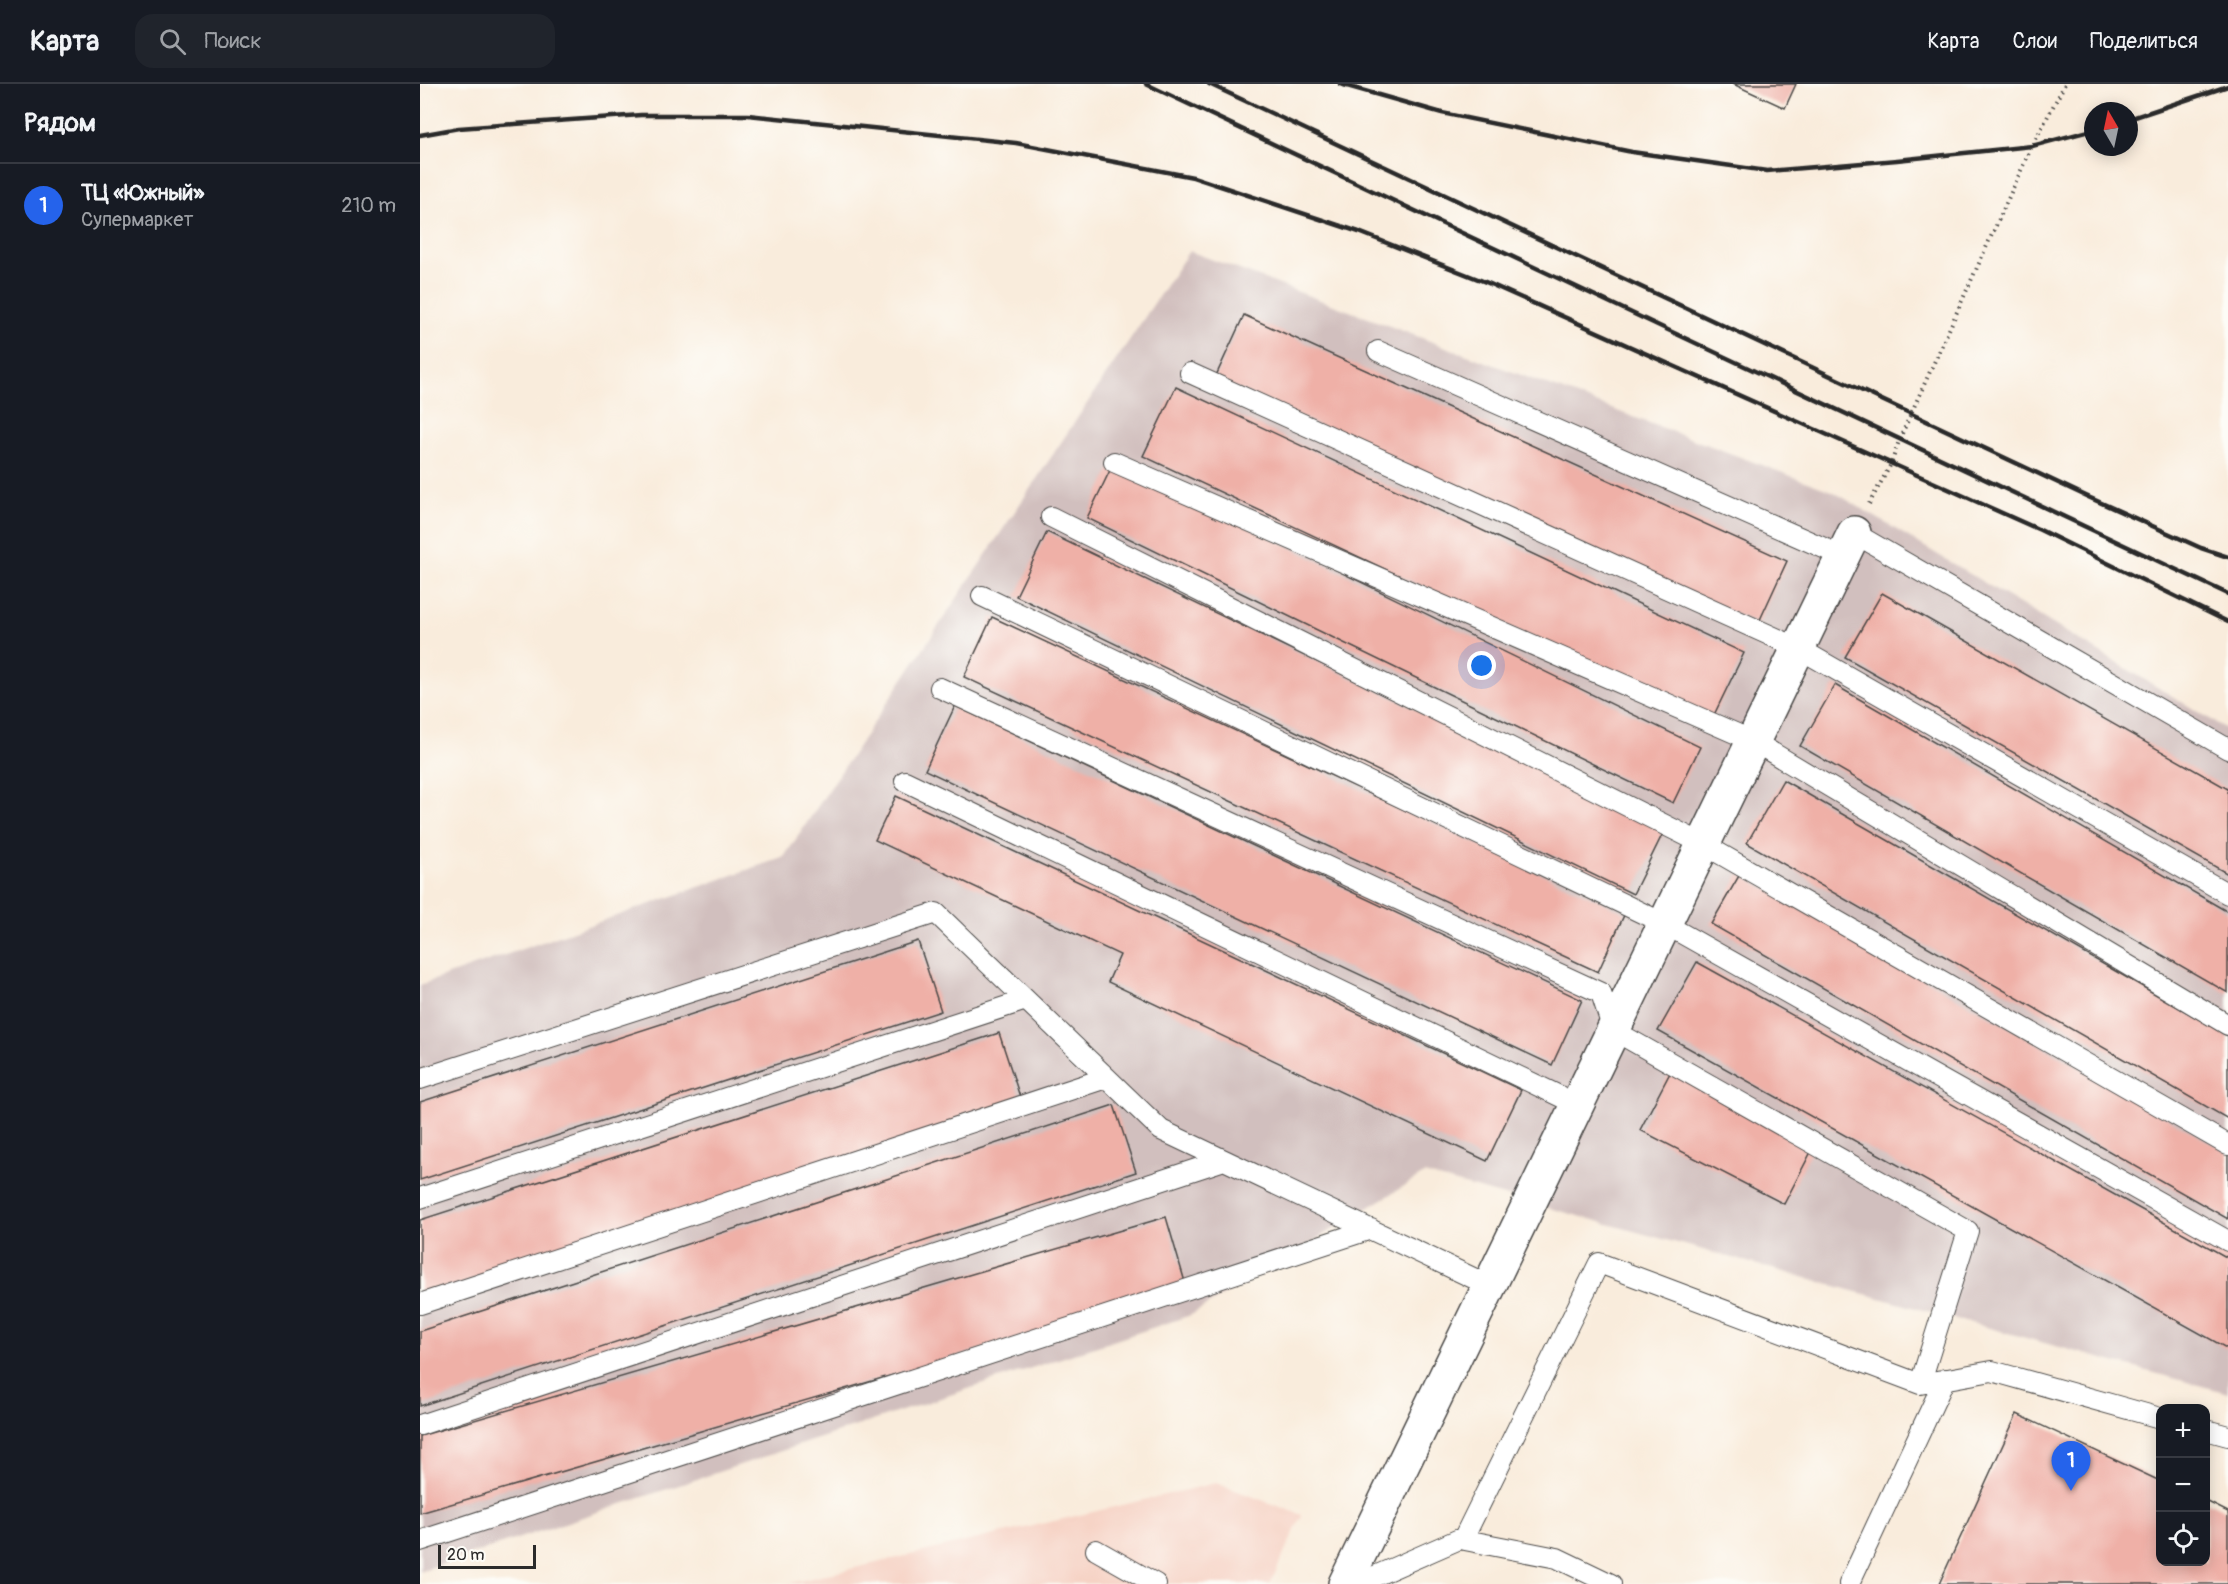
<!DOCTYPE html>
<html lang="ru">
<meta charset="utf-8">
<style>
body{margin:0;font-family:Pangolin,sans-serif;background:#20242c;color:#f1f3f6}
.controls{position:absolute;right:18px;bottom:18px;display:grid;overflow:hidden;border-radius:12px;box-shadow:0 3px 15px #0003}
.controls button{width:54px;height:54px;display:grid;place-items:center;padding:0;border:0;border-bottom:2px solid #363941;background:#171b24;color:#f1f3f6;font:30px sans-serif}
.compass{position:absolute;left:1664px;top:18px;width:54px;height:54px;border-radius:50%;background:#171b24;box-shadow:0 3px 15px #0003;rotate:351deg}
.scale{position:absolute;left:18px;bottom:15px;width:98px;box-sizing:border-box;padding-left:6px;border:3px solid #2b2b2b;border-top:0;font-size:16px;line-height:21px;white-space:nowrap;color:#2b2b2b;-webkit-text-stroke:4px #fdfcf7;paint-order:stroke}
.you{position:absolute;left:1062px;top:582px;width:21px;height:21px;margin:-15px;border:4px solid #fff;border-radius:50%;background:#1a73e8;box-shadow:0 0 0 9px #1a73e833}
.badge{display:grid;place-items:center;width:39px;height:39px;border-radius:50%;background:#2563eb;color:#fff;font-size:20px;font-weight:700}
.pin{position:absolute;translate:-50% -50px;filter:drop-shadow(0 2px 3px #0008)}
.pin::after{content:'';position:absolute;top:32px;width:21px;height:18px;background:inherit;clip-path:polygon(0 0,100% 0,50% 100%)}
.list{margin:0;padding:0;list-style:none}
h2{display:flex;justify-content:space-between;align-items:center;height:78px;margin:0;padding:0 24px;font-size:26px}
h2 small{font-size:20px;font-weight:400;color:#9ea1a6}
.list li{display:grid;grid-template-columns:39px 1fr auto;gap:18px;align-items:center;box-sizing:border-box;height:84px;padding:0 24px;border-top:2px solid #363941}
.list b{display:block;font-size:22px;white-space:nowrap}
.list p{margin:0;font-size:20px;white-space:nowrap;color:#9ea1a6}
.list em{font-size:20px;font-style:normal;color:#9ea1a6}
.icon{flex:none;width:33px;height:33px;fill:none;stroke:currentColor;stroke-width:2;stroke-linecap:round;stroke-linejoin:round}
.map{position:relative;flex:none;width:1808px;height:1500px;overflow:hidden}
header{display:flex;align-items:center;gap:36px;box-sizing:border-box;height:84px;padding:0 30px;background:#171b24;border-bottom:2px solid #363941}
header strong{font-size:28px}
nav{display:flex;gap:33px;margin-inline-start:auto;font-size:21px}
.search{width:420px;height:54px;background:#20242c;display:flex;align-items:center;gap:15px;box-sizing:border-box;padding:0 21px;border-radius:18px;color:#9ea1a6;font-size:22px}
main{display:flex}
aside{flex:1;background:#171b24}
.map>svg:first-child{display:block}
.built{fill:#f6d2c4}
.industrial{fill:#d1bfbe}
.building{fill:#efb0a7}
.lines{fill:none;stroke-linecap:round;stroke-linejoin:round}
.service-casing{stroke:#4a4846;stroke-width:22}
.minor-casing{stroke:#4a4846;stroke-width:36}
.path{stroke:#4a4846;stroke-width:4;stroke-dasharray:1.5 4.5;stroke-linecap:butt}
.service{stroke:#fff;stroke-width:20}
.minor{stroke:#fff;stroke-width:33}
.rail{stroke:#2b2b2b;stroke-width:4.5}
</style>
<header>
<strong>Карта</strong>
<div class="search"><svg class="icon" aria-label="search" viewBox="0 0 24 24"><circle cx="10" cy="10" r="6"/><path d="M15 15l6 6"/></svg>Поиск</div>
<nav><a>Карта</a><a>Слои</a><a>Поделиться</a></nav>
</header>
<main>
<aside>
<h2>Рядом<small></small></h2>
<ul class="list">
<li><span class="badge">1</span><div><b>ТЦ «Южный»</b><p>Супермаркет</p></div><em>210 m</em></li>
</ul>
</aside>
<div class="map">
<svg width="1808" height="1500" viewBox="0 0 1808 1500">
<rect width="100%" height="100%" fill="#fdfcf7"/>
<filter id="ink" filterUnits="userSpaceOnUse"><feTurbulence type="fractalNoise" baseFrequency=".0167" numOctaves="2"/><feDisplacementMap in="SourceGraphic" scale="12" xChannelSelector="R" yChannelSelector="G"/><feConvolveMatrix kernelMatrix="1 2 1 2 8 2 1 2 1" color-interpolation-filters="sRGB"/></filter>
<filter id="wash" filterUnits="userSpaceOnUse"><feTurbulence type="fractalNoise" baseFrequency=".008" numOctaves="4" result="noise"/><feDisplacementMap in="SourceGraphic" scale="24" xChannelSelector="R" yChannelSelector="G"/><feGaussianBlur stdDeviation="1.35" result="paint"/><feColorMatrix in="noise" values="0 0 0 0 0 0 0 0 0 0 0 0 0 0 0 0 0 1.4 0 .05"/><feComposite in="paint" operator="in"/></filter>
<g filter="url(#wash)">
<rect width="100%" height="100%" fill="#f9ecdc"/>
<!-- built -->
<path class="built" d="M796 1399 882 1431 850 1500H367Z"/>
<!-- industrial -->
<path class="industrial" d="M769 167 1414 408 1808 646V1309L1004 1090 771 1231 0 1487V901L364 773Z"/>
<g id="blocks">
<!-- building -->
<path class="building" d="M1313 0H1376L1365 24Z
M824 231 1367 477 1338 540 795 294Z
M756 303 1324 569 1291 637 723 372Z
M694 378 1280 663 1253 719 667 434Z
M627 448 1245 745 1213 810 596 512Z
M1462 509 1808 705V790L1425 573Z
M572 533 1205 829 1178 888 544 593Z
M1415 601 1808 828V909L1380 662Z
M535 622 1162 916 1132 981 505 686Z
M1363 696 1808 952V1035L1327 759Z
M476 712 1101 1006 1067 1077 688 898 700 871 455 756Z
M1320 790 1808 1069V1135L1291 840Z
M498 857 521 927 0 1096V1018Z
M1277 878 1808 1174V1265L1238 947Z
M579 949 602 1019 0 1213V1136Z
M1252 985 1395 1060 1364 1120 1220 1046Z
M694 1021 716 1088 0 1322V1247Z
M746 1133 767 1205 0 1429V1352Z
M1597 1330 1740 1397V1478H1786V1417L1808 1428V1500H1519Z"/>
</g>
</g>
<g filter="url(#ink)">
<use href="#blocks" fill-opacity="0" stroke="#4a4846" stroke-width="1.5"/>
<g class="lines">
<defs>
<path id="service" d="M958 267 1422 472
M770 289 1378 564 1808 810
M694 378 1333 657 1808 941
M631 433 1283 760 1808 1061
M1434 449 1808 665
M562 512 1245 840 1808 1157
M520 604 1181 909 1193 946 1548 1147 1500 1300
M485 697 1158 1021
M0 995 516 829 741 1046 1070 1202
M0 1114 606 916
M0 1220 686 994
M0 1341 804 1076
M1786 1346 1808 1352
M1044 1453 1179 1179 1500 1300 1572 1287 1740 1334
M0 1457 951 1145
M676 1466 736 1500
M937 1500 1044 1453 1045 1456 1137 1474 1191 1500
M1429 1500 1525 1295"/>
<path id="minor" d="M925 1500 1434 449"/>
</defs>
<!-- service casing -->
<use href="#service" class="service-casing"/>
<!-- minor casing -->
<use href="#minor" class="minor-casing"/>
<!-- path -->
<path class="path" d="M1449 420 1471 380 1480 354 1612 62 1645 0"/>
<!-- service -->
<use href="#service" class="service"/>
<!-- minor -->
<use href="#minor" class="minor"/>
<!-- rail -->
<path class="rail" d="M726 0 1808 510
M789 0 1666 412 1781 464 1808 473
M920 0 1022 29 1212 68 1347 87 1477 76 1612 62 1673 46
M1709 35 1808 2
M0 51 39 44 221 31H328L596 59 773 93 939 148 1068 199 1620 446 1808 538"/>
</g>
</g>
</svg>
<div class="controls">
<button>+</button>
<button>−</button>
<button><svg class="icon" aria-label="locate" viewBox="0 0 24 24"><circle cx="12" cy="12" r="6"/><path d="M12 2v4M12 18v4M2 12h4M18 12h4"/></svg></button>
</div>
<svg class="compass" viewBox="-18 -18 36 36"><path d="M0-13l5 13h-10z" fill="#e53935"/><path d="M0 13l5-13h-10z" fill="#9ea1a6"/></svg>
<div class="scale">20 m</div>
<div class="you"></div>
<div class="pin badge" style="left:1651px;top:1407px">1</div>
</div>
</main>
